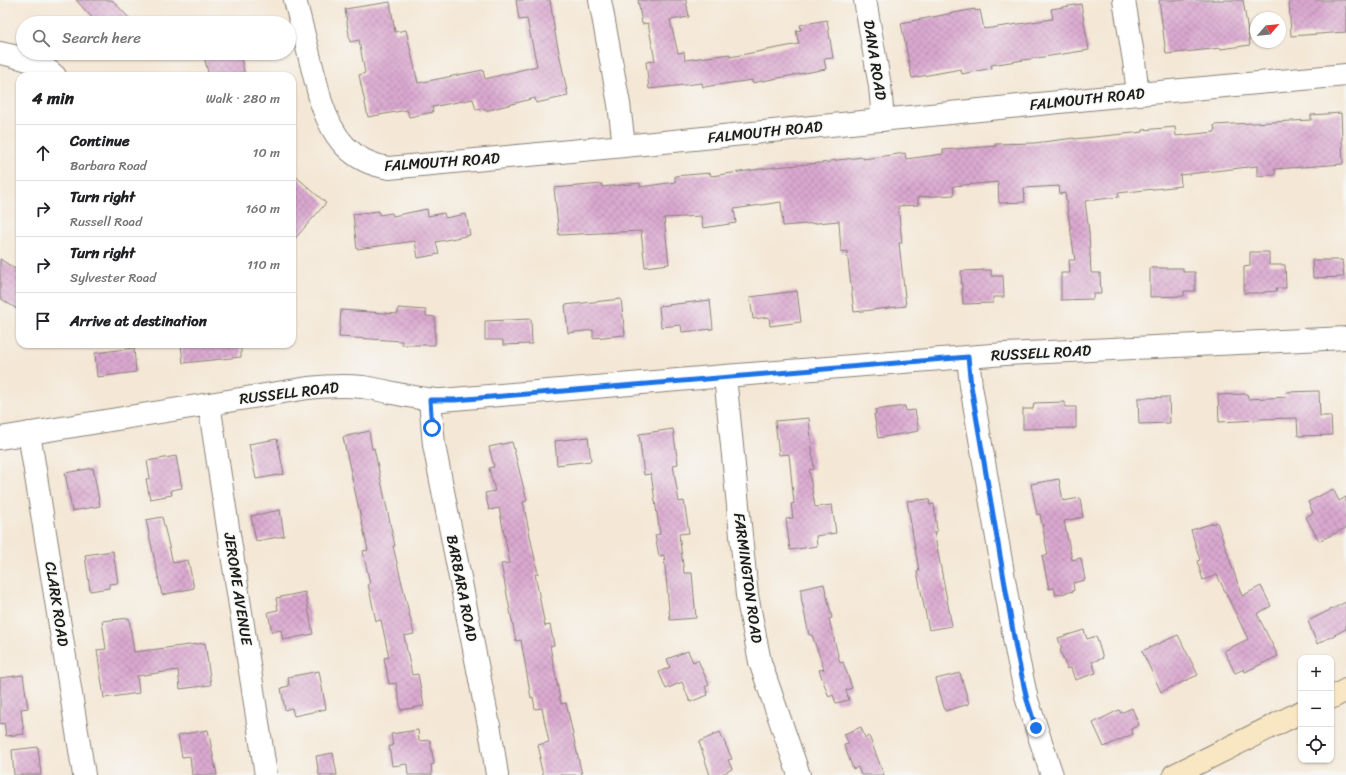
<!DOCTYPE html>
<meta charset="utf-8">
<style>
body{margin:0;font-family:Sriracha,sans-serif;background:#f6f6f6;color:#202124}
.controls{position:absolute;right:12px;bottom:12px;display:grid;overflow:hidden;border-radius:8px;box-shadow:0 1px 3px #0004}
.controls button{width:36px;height:36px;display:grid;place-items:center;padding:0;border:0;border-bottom:1px solid #e0e0e0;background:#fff;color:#202124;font:20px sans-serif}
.compass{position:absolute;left:1250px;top:12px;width:36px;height:36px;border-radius:50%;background:#fff;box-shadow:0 1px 3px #0004;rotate:62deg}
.stop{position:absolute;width:12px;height:12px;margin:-9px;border:3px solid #1a73e8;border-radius:50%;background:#fff}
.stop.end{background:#1a73e8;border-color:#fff;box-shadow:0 1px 4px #0008}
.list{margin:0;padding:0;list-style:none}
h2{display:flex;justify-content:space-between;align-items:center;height:52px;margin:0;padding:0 16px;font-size:17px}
h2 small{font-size:13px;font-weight:400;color:#757577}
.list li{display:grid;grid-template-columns:26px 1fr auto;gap:12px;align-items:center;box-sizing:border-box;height:56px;padding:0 16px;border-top:1px solid #e0e0e0}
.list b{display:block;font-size:15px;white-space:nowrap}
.list p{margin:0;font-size:13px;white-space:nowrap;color:#757577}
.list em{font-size:13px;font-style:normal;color:#757577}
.icon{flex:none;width:22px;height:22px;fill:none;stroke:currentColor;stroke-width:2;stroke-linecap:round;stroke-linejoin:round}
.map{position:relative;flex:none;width:1346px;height:775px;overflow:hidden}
.search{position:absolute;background:#fff;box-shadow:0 1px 3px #0004;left:16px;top:16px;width:280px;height:44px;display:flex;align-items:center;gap:10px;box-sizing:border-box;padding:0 14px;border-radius:22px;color:#757577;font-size:15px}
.panel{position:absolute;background:#fff;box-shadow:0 1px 3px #0004;left:16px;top:72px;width:280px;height:276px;border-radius:12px}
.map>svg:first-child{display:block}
.building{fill:url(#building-cross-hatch)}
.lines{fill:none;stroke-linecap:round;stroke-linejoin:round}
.street-casing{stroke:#888278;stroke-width:24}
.secondary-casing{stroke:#888278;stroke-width:24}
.street{stroke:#fff;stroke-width:22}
.secondary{stroke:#f9e7c3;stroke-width:22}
.route{stroke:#1a73e8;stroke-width:5}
.labels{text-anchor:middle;stroke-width:3;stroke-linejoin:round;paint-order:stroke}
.street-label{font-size:15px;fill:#1c1c1c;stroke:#f6f6f2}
</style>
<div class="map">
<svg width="1346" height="775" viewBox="0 0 1346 775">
<defs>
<pattern id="building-cross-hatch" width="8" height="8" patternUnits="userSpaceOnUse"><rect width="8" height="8" fill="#daa8cf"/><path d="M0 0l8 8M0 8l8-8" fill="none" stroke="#ba90b1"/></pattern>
</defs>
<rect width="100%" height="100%" fill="#f6f6f2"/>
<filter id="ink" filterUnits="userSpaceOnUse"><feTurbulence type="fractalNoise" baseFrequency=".025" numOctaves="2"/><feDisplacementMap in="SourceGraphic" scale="8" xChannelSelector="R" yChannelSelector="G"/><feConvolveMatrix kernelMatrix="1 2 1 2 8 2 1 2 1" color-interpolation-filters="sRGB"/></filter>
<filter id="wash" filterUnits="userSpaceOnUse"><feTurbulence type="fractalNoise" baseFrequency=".012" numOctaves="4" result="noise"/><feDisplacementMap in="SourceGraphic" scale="16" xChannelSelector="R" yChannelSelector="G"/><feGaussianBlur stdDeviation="0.9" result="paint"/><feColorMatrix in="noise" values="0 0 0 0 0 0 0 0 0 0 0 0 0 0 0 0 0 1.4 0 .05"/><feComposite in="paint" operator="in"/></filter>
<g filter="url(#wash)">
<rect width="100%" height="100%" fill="#f4e7d5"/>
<g id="blocks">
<!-- building -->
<path class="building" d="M76 0H112L132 21 130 23H97Z
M516 0H550L555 33 568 96 536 103 535 98 485 111 484 108 476 110 473 99 432 107 433 112 409 117 407 110 368 117 359 75 365 73 359 40 350 42 345 9 390 2 395 32 406 30 418 83 483 70 485 79 537 66 527 19 519 20Z
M638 0H686L689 17 670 20 678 53 684 52 685 60 730 54V57L799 44 796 31 801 30 800 25 827 20 833 58 824 59 826 69 752 83V80L703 87 702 83 649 89 646 62 655 61 648 23 642 24Z
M1159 0H1243L1250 45 1221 49V48L1166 54Z
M1289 0H1346V32L1291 36Z
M1081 4 1089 50 991 65 992 68 962 74 961 69 912 78 901 23 975 9V11L980 10 984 29 1053 19 1051 9Z
M203 53H240L245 76H209Z
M1341 113 1343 164 1275 169V175L1257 176V166L1180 175 1181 186 1118 193 1119 197 1085 201 1089 232 1091 273H1100L1101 294H1093V299L1061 300V273H1070L1069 260H1075L1065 193 1060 194 1059 186 1024 188 1025 202 999 203 998 182 953 186 954 195 918 197V205L898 206 902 243H899L906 306 854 312 847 251 841 252 839 221 783 226 781 202 734 209 736 223 703 228 701 216 664 218 669 264 645 267 641 231 559 235 554 188 602 184V187L640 183V187L675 182V176L710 173 711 176 775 167 831 162 830 161 863 157V159L905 153 906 159 943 154V150L996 146 995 144 1035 143 1074 138V139L1143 132V130L1175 127 1176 136 1215 132 1214 125 1311 120V115Z
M292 173 326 203 292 242Z
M427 209 428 216 444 213 445 218 466 214 470 235 436 242 439 254 418 258 415 241 357 249 353 214 379 211V215L392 213 393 216Z
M1250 252H1269V265H1285L1286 288H1276L1277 291 1264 292V293H1244V267L1250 266Z
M0 259 20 272V311L0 298Z
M1312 260H1342L1344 277 1313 278Z
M1150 268H1183V272H1195V291H1184V296L1150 297Z
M991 270V276H1003L1004 297H993V303L963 304 961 271Z
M797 291 801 322 770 326 769 317 753 319 750 297Z
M621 299 625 335 593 338V330L568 333 565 305Z
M710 300 713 329 682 332 681 325 661 327 659 306Z
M398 308 426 310V316L435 317V345H402V341L339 337 341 310 398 314Z
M531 319 532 344 503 345V340H485V321Z
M181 344H241V357L183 363Z
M134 348 136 372 97 377 95 353Z
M1319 391 1320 416H1331L1332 435 1298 436 1297 418 1259 419V420L1219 422 1218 395 1247 394 1248 399 1287 397 1286 392Z
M1169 397 1170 423 1139 424 1138 398Z
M1065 402V407H1076V428L1023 429V409H1033L1034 403Z
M905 406 906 411 915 410 919 431 878 438 874 414H876L875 410Z
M809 418 814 469 809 470 815 507 832 505 836 533 816 536 817 546 790 550 786 519 793 518 791 504 794 503 789 454 779 455 775 421Z
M673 429 678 464 673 465 679 502 684 501 689 533 679 534 684 573H692L696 618 670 620 664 555 659 556 655 535 660 534 651 474 644 475 639 434Z
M369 431 372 449 374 448 395 546H393L414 634 404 636 412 675 418 674 424 706 401 710 396 683 389 684 384 658 389 657 381 620 376 621 368 584H370L363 551 368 550 343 437Z
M588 437 591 461 557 465 555 441Z
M277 439 284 474 256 479 249 444Z
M512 442 527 501 523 502 538 574H535L545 626 550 625 554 645 550 646 561 704 566 703 582 775H543L539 758H541L538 745 549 742 542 708 535 709 533 697 531 698 521 640 516 641 501 564 510 563 499 508 489 510 485 493 495 491 489 468 494 467 489 447Z
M176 456 182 488 171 490 172 495 150 499 146 479 150 478 147 461Z
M93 468 100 506 72 511 65 473Z
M1059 479 1063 501 1080 498 1083 517 1064 521 1072 560 1081 558 1085 580 1073 583 1074 591 1056 595 1054 588 1049 589 1042 556 1048 555 1040 514 1037 515 1031 484Z
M1333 489 1339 501 1346 497V528L1319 541 1306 517 1313 513 1308 502Z
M929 499 930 505 934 504 937 532H934L952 626 929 630 917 572 919 571 907 501Z
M280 510 284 536 256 541 251 516Z
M162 517 173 563 188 560 194 588 162 595 146 520Z
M1217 522 1242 596 1261 586 1271 606 1257 614 1278 656 1245 672 1244 669 1235 673 1224 651 1248 639 1217 575 1203 580 1197 561 1200 560 1191 530Z
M113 551 118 583 109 584V588L90 591 85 555Z
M824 584 832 618 829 619 840 663 843 662 852 688 846 690 849 700 836 703 833 695 829 697 819 670 824 669 812 635H809L801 597V589Z
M305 592 313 634 283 640 281 630 272 632 268 612 278 610 276 598Z
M1346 602V629L1317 644 1308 621Z
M129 618 134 652 205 643 211 685 180 689 178 670 137 676 139 693 104 698 97 650 106 649 102 621Z
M1084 630 1087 639 1096 636 1103 658 1092 662 1096 673 1075 680 1071 668 1067 669 1060 650 1062 649 1058 638Z
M1178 635 1198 675 1161 692 1142 651Z
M688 651 693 662 698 660 709 685 705 687 708 695 690 702 682 682 666 689 659 672 670 667 667 659Z
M319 671 326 709 294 716 292 708 285 710 281 688 289 686 288 677Z
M960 673 969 704 945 711 936 679Z
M23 675 28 708 21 709 24 734 6 736 4 723 0 724V678Z
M1132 708 1139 725 1131 729 1133 734 1104 747 1093 723 1119 710 1121 713Z
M861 727 865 738 869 736 884 775H861L858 767 853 769 844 745 849 744 844 734Z
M208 730 217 775H192L190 756 182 757 178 735Z
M418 730 419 741 430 740 434 764 431 765 432 775H408L407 764 392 766 389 746H393L391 734Z
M720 732 732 759 728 760 732 769 720 775H710L699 742Z
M38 747 41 775H14L12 750Z
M333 753 337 775H319L316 756Z"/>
</g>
</g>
<g filter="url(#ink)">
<use href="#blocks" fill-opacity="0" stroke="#888278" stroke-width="1"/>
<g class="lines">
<defs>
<path id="street" d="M295 0 321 102C333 138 351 162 389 168L624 146 1138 94 1346 75
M600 0 619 104 624 146
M865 0 880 86 883 120
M1124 0 1134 61 1138 94
M0 53C20 57 41 62 55 76
M968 357 971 386 1016 649 1027 700 1052 775
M725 376 747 595 760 662 799 775
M430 400 434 445 492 741 497 775
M209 404 266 775
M29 433 84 775
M0 438 308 388C327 386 345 385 363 387 390 391 415 400 442 400L725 376 1005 354 1346 338"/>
<path id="secondary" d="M1331 698 1346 690
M1174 775 1301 712"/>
</defs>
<!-- street casing -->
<use href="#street" class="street-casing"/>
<!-- secondary casing -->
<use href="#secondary" class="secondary-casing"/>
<!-- street -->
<use href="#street" class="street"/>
<!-- secondary -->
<use href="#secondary" class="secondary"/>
</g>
</g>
<g class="lines" filter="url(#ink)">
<!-- route -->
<path class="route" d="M432 428 430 400H455L968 357 971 386 1016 649 1027 700 1036 728"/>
</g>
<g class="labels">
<!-- street labels -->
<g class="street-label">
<text transform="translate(875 60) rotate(81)" y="5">DANA ROAD</text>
<text transform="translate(1087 99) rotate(-6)" y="5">FALMOUTH ROAD</text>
<text transform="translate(765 132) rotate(-6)" y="5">FALMOUTH ROAD</text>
<text transform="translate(442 162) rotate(-4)" y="5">FALMOUTH ROAD</text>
<text transform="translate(1041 353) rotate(-3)" y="5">RUSSELL ROAD</text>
<text transform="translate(289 393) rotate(-7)" y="5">RUSSELL ROAD</text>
<text transform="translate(748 578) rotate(82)" y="5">FARMINGTON ROAD</text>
<text transform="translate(462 588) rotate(79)" y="5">BARBARA ROAD</text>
<text transform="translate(238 589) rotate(81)" y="5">JEROME AVENUE</text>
<text transform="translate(57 604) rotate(81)" y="5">CLARK ROAD</text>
</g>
</g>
</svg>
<div class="controls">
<button>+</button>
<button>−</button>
<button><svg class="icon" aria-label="locate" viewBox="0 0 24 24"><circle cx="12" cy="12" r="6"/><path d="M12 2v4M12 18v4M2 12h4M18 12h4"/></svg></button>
</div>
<svg class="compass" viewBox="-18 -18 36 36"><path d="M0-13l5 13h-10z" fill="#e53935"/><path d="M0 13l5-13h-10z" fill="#757577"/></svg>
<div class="stop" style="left:432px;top:428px"></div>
<div class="stop end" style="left:1036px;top:728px"></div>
<div class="search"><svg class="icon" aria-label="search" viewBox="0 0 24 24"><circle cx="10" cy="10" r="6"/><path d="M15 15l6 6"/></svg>Search here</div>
<section class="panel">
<h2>4 min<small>Walk · 280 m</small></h2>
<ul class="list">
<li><svg class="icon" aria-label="ahead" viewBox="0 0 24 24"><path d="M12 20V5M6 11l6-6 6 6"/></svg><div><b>Continue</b><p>Barbara Road</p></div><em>10 m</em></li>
<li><svg class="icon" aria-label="right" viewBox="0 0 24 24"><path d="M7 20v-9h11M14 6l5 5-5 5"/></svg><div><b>Turn right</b><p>Russell Road</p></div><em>160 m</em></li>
<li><svg class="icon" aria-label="right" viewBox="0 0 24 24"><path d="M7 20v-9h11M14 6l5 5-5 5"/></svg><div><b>Turn right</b><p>Sylvester Road</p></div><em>110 m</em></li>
<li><svg class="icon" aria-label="arrive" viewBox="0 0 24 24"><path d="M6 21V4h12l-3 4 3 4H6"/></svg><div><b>Arrive at destination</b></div></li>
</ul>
</section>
</div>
